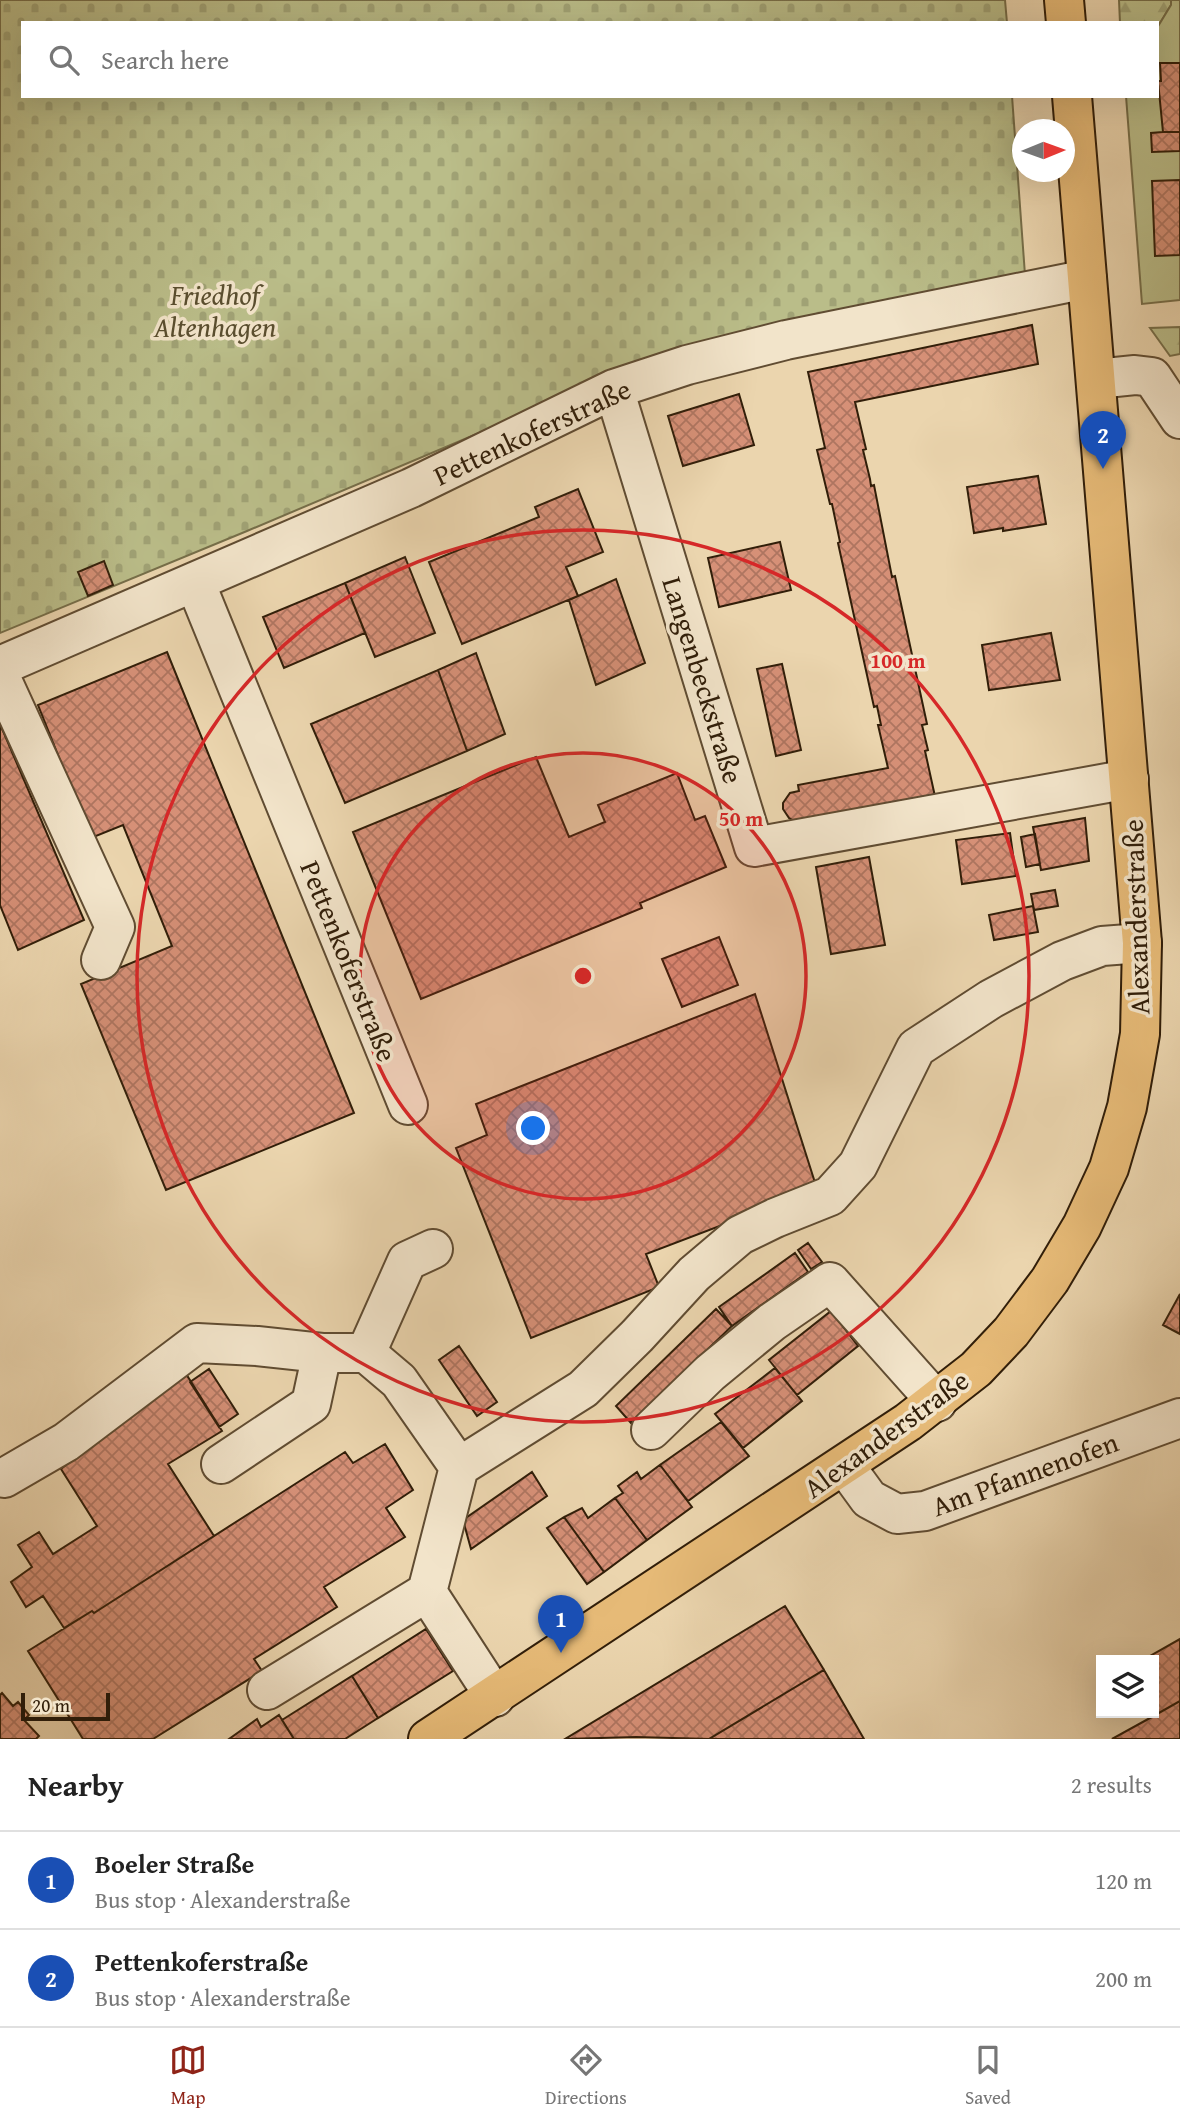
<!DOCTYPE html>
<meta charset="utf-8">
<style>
body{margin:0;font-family:"Gentium Book Plus",serif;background:#f6f6f6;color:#222}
.controls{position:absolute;right:21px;bottom:21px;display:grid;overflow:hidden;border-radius:0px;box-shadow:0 7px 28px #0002}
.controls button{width:63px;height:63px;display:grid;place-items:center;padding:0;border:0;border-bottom:2px solid #e0e0e0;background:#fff;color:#222;font:35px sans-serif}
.compass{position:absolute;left:1012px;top:119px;width:63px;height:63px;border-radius:50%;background:#fff;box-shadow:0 7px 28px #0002;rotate:89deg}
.scale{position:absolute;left:21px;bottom:18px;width:89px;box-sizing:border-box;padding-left:7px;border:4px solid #311e09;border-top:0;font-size:19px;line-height:24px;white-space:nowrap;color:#311e09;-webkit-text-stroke:5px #f2e4ca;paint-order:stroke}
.you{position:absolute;left:534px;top:1129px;width:24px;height:24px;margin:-18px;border:5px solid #fff;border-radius:50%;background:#1a73e8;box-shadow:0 0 0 10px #1a73e833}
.badge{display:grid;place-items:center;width:46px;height:46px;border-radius:50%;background:#8f2418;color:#fff;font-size:23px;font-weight:700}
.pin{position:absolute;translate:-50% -58px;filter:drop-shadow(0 2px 4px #0008)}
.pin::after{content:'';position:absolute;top:37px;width:24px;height:21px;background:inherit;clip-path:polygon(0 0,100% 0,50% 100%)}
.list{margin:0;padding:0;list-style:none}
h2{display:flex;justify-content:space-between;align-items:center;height:91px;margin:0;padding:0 28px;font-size:30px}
h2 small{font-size:23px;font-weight:400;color:#767676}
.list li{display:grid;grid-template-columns:46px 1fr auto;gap:21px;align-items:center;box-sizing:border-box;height:98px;padding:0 28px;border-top:2px solid #e0e0e0}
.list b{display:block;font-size:26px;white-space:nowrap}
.list p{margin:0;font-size:23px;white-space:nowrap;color:#767676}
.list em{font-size:23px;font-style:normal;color:#767676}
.icon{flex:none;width:38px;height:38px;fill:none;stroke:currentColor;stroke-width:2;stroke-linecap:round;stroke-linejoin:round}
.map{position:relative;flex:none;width:1180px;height:1739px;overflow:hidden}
.search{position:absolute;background:#fff;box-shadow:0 7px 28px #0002;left:21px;right:21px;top:21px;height:77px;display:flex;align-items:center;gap:18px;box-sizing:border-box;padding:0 24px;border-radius:0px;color:#767676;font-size:26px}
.sheet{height:287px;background:#fff}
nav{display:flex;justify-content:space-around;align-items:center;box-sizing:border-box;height:98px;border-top:2px solid #e0e0e0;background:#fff;font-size:19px;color:#767676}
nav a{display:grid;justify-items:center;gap:4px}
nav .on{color:#8f2418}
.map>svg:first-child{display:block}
.forest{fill:url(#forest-firs);stroke:#766e49;stroke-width:2}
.cemetery{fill:url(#cemetery-stones);stroke:#766e49;stroke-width:2}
.pitch{fill:#babd89;stroke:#766e49;stroke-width:2}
.building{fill:url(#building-cross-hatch);stroke:#311e09;stroke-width:2}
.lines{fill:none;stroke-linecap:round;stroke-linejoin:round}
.minor-casing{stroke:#604c32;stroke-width:42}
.major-casing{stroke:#311e09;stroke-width:42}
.minor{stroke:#f2e4ca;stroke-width:38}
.major{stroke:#e6ba77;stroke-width:38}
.ring{fill:none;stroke:#d62828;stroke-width:3.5}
.labels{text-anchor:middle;stroke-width:7;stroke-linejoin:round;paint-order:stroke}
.park-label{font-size:28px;font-style:italic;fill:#5a4e2f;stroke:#f2e4ca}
.street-label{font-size:28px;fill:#311e09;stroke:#f2e4ca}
.centre{fill:#d62828;stroke:#f2e4ca;stroke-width:3.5}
.ring-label{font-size:21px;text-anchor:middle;font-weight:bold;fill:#d62828;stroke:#f2e4ca;stroke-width:7;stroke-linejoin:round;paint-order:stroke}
</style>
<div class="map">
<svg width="1180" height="1739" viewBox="0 0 1180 1739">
<defs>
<pattern id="forest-firs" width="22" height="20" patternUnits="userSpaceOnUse" patternTransform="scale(1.75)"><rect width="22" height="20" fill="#babd89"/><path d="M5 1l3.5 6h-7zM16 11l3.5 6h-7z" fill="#a0a275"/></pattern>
<pattern id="cemetery-stones" width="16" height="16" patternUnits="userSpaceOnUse" patternTransform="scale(1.75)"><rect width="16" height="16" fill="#babd89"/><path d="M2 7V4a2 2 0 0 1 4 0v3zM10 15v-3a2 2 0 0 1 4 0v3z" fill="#a0a275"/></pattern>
<pattern id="building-cross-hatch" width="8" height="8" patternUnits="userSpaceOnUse" patternTransform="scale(1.75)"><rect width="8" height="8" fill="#d69077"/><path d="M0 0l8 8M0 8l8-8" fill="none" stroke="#ae7560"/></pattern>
</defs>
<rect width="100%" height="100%" fill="#ebd5ae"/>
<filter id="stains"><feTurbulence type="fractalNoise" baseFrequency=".00286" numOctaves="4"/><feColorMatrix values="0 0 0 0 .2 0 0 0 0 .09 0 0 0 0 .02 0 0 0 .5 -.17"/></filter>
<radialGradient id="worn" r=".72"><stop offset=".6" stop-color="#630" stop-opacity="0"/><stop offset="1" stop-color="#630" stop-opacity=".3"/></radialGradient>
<!-- forest -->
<path class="forest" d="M1119 0H1171V5L1157 28V23H1120Z
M1180 327V354L1170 356 1150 328Z"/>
<!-- cemetery -->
<path class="cemetery" d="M0 0H1005L1007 23H23V96H1012L1025 275 576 392 247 531 0 633Z"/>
<!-- pitch -->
<path class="pitch" d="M1171 0H1180V300L1142 304 1126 96H1157V28L1171 5Z"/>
<!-- building -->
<path class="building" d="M1160 63H1180V132H1163L1158 81H1161Z
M1163 132H1180V151L1152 152 1151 133Z
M1180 180V255L1155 256 1152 181Z
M1032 325 1038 364 855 402 866 449 863 450 870 479 871 486 874 485 892 577 895 576 927 724 922 725 928 750 925 751 936 801 794 821 789 818 783 809V803L790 793 799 791 798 785 888 768 878 725H881L877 706 874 707 838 543 840 542 832 504H830L817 450 825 448 808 372Z
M739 394 754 445 683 466 668 416Z
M1038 476 1046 524 1003 531V528L974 533 967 487Z
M578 489 603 552 566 567 578 596 462 644 429 562 539 517 535 507Z
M780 542 791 590 719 607 708 558Z
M405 557 435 633 375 657 345 583Z
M104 561 113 585 88 596 78 572Z
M616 579 645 663 596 685 569 600Z
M345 583 365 633 284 668 263 617Z
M1051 633 1060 680 989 690 982 645Z
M167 652 354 1113 166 1190 81 984 172 946 123 825 91 838 38 705Z
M476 653 505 734 467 751 438 670Z
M782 664 801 750 776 756 757 669Z
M438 670 467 751 345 803 311 724Z
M0 724 84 920 18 950 0 905Z
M536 757 569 837 605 822 598 805 677 773 695 820 705 816 726 867 640 903 642 908 421 999 353 832Z
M1085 818 1089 861 1041 870 1033 827Z
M1010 833 1016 876 962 884 956 840Z
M1035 834 1040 864 1026 867 1021 837Z
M869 857 885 945 831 954 816 867Z
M1055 890 1058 906 1034 910 1031 894Z
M1033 906 1038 932 994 940 989 915Z
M719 937 738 985 682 1007 662 959Z
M755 994 817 1189 646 1254 659 1287 531 1338 456 1148 487 1135 476 1104Z
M808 1243 822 1262 811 1269 798 1250Z
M795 1253 808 1272 732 1326 719 1307Z
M1180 1294V1334L1163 1325Z
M716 1309 732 1326 631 1423 616 1406Z
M831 1311 858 1346 797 1395 769 1360Z
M459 1346 497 1402 477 1416 439 1360Z
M775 1368 802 1401 743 1448 715 1414Z
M183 1369 222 1431 168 1464 214 1536 94 1613 92 1611 64 1628 43 1596 26 1607 11 1582 32 1567 18 1545 39 1532 53 1554 97 1526 61 1469Z
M209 1369 238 1414 219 1427 190 1382Z
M721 1422 749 1456 688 1501 660 1465Z
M385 1444 413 1490 386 1508 405 1537 324 1587 337 1607 254 1659 262 1671 153 1739H83L28 1651 92 1611 94 1613 345 1452 353 1463Z
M660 1465 692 1507 647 1540 615 1498 623 1493 618 1486 637 1472 641 1479Z
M532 1472 547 1496 471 1549 463 1520Z
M615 1498 647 1540 604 1572 564 1517 582 1508 588 1518Z
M564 1517 604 1572 587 1584 547 1528Z
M785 1606 824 1670 709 1739 636 1737 565 1739Z
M426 1629 453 1671 378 1718 352 1676Z
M1180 1639V1701L1150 1718 1147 1713H1154V1660H1143Z
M824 1670 864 1739H709Z
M352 1676 378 1718 345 1739H294L282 1720Z
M2 1693 13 1706 18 1702 29 1715 24 1720 39 1736 36 1739H0V1695Z
M1180 1701V1739H1112L1150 1718Z
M279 1715 294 1739H229L257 1719 261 1727Z"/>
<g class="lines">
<defs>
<path id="minor" d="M1096 379 1135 375 1152 377 1180 419
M614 389 754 847 1129 779
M195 582 408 1105
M0 666 411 488 614 389 687 365 786 340 1087 279
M0 676 115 927 101 960
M366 1353 407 1261 433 1249
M651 1430 710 1373 772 1322 830 1282 937 1402
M221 1464 311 1404 322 1353
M845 1466 869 1499 897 1514 925 1511 1180 1418
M4 1478 66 1442 197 1343 257 1346 322 1353H366L399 1381 459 1467
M267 1690 427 1592
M495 1697 427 1592 459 1467 583 1389 637 1336 694 1274 740 1235 775 1218 830 1196 858 1165 916 1048 991 999 1062 961 1102 946 1142 943"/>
<path id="major" d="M1064 0 1066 23
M428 1739 908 1422 976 1369 1011 1332 1050 1280 1082 1226 1109 1168 1127 1107 1140 1034 1142 943 1072 96"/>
</defs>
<!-- minor casing -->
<use href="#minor" class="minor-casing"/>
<!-- major casing -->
<use href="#major" class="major-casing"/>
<!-- minor -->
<use href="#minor" class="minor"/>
<!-- major -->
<use href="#major" class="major"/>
</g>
<!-- distance rings -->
<circle cx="583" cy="976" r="223" fill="#d62828" fill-opacity=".12"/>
<g class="ring">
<circle cx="583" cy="976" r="223"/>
<circle cx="583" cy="976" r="446"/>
</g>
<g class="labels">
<!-- park labels -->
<g class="park-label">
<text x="215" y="305">Friedhof<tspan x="215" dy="32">Altenhagen</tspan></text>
</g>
<!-- street labels -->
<g class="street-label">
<text transform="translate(532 432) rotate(-25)" y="10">Pettenkoferstraße</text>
<text transform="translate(703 680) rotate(73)" y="10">Langenbeckstraße</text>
<text transform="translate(1136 917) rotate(-92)" y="10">Alexanderstraße</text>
<text transform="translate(349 961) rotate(68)" y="10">Pettenkoferstraße</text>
<text transform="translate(886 1434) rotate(-36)" y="10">Alexanderstraße</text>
<text transform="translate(1025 1474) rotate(-20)" y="10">Am Pfannenofen</text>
</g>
</g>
<circle cx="583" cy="976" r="10" class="centre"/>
<g class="ring-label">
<text x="898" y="668">100 m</text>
<text x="741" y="826">50 m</text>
</g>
<rect width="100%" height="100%" filter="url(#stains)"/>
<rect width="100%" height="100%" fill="url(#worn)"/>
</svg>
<div class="controls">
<button><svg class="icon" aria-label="layers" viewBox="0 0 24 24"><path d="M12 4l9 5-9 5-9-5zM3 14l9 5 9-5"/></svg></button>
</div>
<svg class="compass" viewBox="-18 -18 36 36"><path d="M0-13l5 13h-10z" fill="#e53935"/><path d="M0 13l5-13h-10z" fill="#767676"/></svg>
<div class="scale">20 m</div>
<div class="you"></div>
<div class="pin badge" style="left:561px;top:1653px;background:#1a4fb4">1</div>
<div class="pin badge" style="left:1103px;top:469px;background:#1a4fb4">2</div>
<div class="search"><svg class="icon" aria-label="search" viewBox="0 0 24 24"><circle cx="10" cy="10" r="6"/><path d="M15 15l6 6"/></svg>Search here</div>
</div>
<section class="sheet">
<h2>Nearby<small>2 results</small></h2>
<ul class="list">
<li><span class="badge" style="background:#1a4fb4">1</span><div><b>Boeler Straße</b><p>Bus stop · Alexanderstraße</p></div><em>120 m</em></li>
<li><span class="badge" style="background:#1a4fb4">2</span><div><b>Pettenkoferstraße</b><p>Bus stop · Alexanderstraße</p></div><em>200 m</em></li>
</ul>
</section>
<nav>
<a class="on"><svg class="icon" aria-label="map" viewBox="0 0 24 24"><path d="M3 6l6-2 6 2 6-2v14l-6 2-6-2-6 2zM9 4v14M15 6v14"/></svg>Map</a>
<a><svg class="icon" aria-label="directions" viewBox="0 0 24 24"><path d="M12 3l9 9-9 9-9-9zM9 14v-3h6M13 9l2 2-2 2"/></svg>Directions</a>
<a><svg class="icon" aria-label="saved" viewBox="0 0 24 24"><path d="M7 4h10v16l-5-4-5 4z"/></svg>Saved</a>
</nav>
